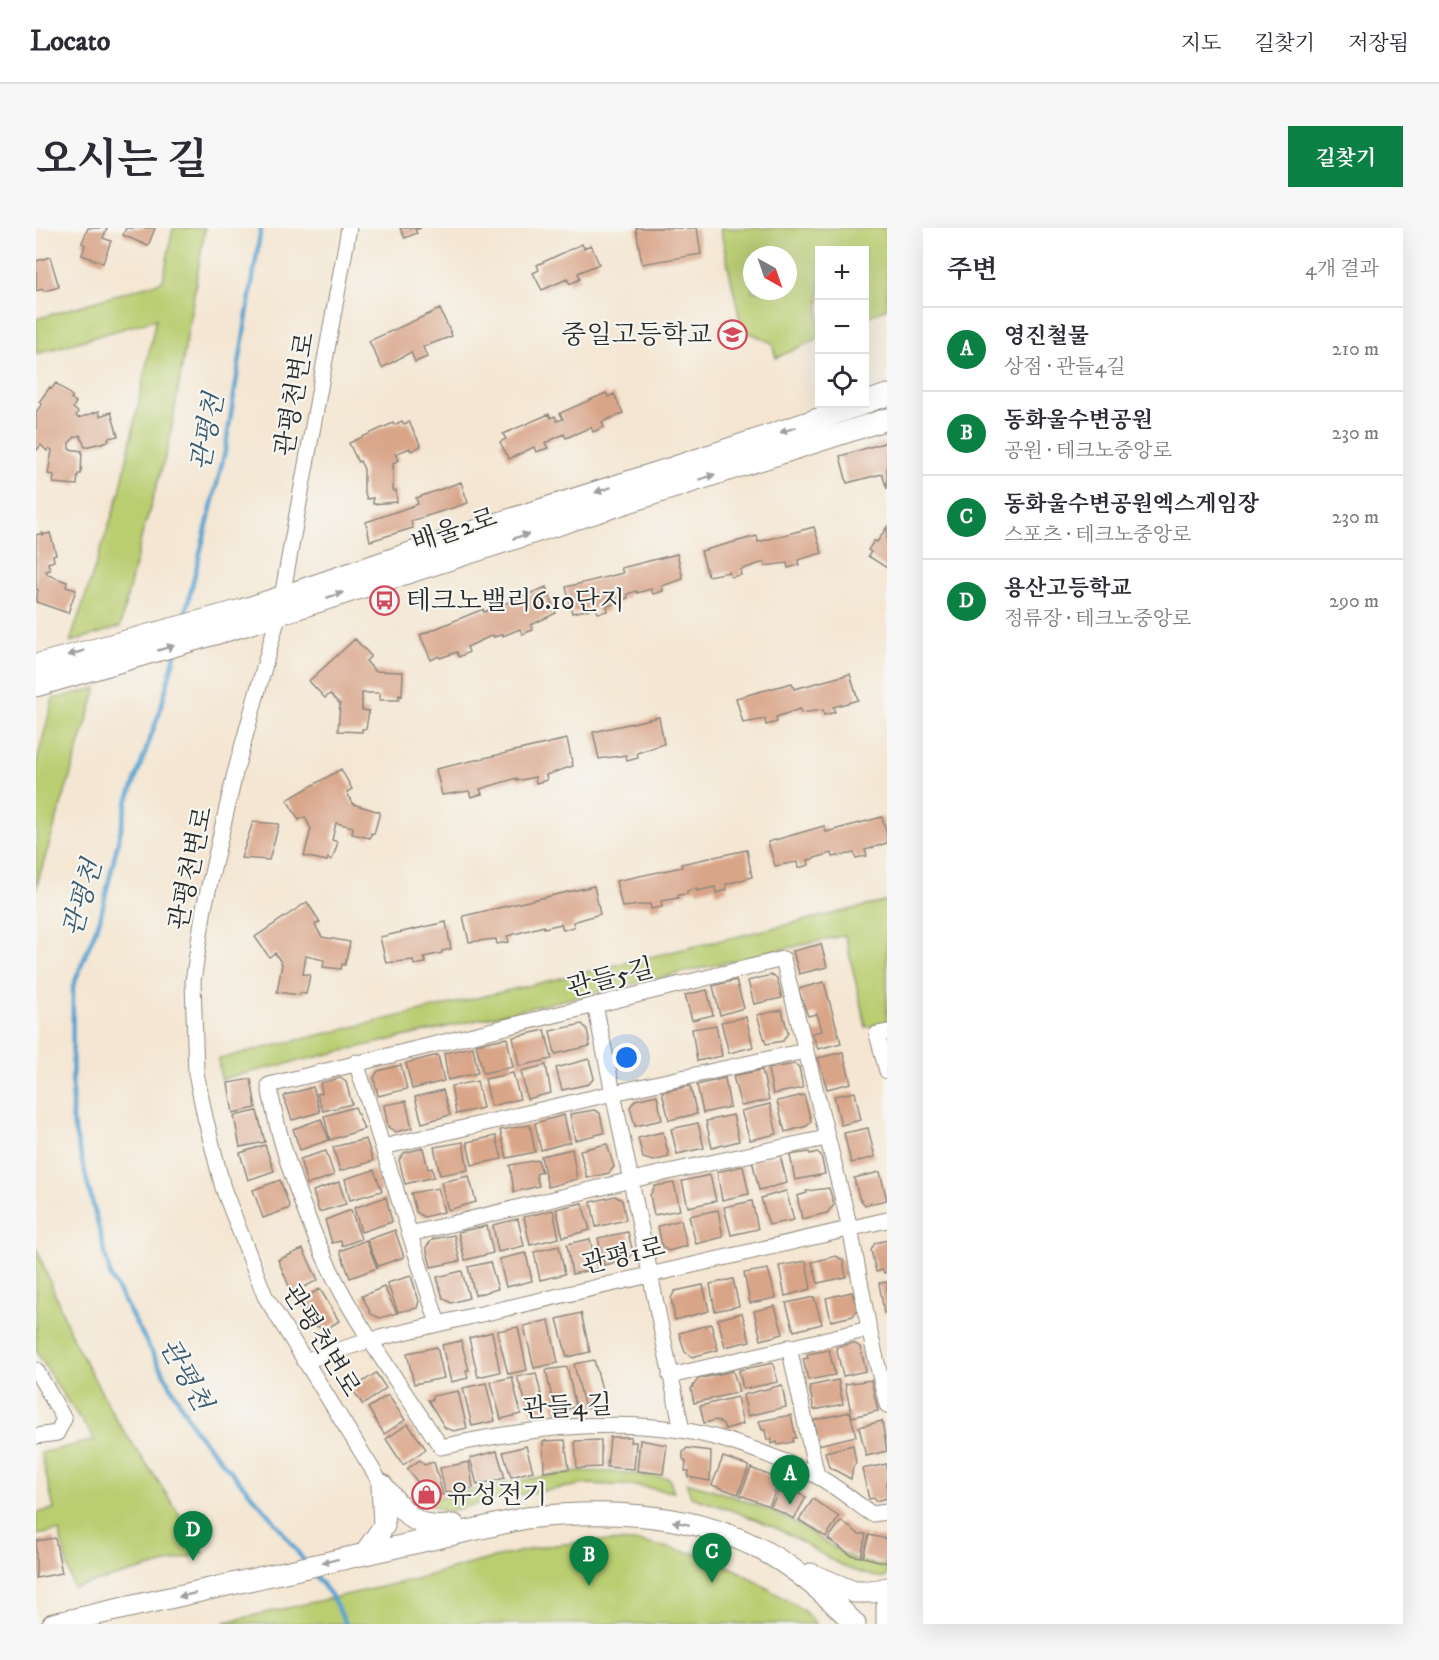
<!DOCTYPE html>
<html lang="ko">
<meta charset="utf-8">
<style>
body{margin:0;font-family:"IM FELL DW Pica","Noto Serif KR",serif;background:#f7f7f7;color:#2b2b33}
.controls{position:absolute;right:18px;top:18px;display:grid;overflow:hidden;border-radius:0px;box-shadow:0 6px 24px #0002}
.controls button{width:54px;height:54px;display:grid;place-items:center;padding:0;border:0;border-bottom:2px solid #e1e1e2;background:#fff;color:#2b2b33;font:30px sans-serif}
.compass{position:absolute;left:707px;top:18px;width:54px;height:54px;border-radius:50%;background:#fff;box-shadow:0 6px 24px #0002;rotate:140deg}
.you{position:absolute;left:591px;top:830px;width:21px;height:21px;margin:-15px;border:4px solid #fff;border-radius:50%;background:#1a73e8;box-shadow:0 0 0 9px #1a73e833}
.badge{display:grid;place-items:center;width:39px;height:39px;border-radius:50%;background:#0b8043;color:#fff;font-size:20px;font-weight:700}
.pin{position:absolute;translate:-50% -50px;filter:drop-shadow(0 2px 3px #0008)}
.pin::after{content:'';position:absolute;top:32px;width:21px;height:18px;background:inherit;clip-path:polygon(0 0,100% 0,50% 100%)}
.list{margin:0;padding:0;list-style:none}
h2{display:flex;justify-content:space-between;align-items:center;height:78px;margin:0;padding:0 24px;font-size:26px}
h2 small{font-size:20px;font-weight:400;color:#7c7c81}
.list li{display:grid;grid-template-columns:39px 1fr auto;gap:18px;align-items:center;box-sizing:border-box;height:84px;padding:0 24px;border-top:2px solid #e1e1e2}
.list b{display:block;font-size:22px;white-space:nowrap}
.list p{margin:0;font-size:20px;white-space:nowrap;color:#7c7c81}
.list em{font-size:20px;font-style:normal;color:#7c7c81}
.icon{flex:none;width:33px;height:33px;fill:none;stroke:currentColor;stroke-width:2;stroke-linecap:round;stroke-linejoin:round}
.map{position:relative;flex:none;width:851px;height:1396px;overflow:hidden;border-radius:0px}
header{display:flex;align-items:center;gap:36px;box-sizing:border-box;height:84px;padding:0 30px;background:#fff;border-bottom:2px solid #e1e1e2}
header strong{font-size:28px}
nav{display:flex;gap:33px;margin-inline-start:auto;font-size:21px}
.intro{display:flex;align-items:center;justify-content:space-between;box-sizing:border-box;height:144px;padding:0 36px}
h1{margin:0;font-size:42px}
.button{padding:15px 27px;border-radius:0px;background:#0b8043;color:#fff;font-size:21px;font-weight:700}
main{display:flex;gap:36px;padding:0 36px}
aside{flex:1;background:#fff;border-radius:0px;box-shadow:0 6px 24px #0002}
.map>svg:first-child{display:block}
.green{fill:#bacd71;stroke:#727c4e;stroke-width:1.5;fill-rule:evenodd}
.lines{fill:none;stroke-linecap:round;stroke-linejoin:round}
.stream{stroke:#57a2cf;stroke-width:4.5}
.building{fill:#d9a589}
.street-casing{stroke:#90887e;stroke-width:17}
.secondary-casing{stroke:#90887e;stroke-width:23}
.street{stroke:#fff;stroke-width:15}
.secondary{stroke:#fff;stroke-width:21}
.oneway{fill:#a0a0a0}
.labels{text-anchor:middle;stroke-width:4.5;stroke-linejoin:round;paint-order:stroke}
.poi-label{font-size:26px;fill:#2b2b2b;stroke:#f6f6f2;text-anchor:start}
.street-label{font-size:26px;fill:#2b2b2b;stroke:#f6f6f2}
.water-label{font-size:27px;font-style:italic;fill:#3d5b6d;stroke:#f6f6f2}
</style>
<header>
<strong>Locato</strong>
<nav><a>지도</a><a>길찾기</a><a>저장됨</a></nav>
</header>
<div class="intro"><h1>오시는 길</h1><a class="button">길찾기</a></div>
<main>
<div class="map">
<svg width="851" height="1396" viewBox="0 0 851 1396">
<rect width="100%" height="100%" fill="#f6f6f2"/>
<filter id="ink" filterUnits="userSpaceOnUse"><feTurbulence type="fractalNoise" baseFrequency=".0167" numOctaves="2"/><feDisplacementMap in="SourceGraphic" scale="12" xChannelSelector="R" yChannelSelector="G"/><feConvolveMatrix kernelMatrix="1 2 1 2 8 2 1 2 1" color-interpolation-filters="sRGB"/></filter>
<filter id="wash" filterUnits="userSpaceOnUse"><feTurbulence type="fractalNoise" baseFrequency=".008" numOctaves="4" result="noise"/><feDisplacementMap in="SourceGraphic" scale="24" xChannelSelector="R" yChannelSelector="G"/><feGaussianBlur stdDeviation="1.35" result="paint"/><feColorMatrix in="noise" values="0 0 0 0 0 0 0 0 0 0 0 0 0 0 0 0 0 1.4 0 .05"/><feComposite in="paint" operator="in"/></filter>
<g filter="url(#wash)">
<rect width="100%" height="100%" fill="#f4e6d2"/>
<!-- green -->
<path class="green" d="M137 0H169L133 216 106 307 84 399 34 414 84 264 120 91 0 126V91L127 53Z
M684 0H851V80L829 90 828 22H784L783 110 740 130 736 115 706 101ZM716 27H752V63H716Z
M61 460 4 646 0 662V537L17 471Z
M851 673V794L830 799 809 707 185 851 182 831Z
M0 1019 37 1111 81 1193 120 1250 168 1325 37 1360 23 1303 0 1307V1285L18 1281 5 1225 59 1212 19 1155 0 1122Z
M541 1243 581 1244 633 1250 638 1264 602 1258 552 1256 473 1268 409 1284 387 1273 480 1253Z
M650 1254C688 1264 724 1277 759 1295 794 1313 808 1336 851 1337V1349C844 1350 839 1349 833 1347 796 1338 775 1316 742 1301 713 1288 685 1278 655 1269Z
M562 1313 604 1314 657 1325 697 1340 766 1381 780 1396H191L189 1394 376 1352 441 1334 508 1318Z"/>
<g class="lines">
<!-- stream -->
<path class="stream" d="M148 391 189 223 225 0
M140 423 124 483 91 575 64 691 37 758 36 892 75 1050 160 1204 236 1290 269 1334
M277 1345 295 1367 310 1396"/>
</g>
<g id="blocks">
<!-- building -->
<path class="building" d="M52 0H71L67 10 75 13 67 35 46 27 49 17 46 15Z
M90 0H119L112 18 87 7Z
M364 0H385L379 2 381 5 369 10Z
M600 0H661L665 26 606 36Z
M546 16 548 20 555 17 563 36 542 45 544 51 534 56 531 51 506 62 497 45 503 42 501 37Z
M14 29 23 59 8 63 7 61 0 63V33Z
M404 81 416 108 387 119 391 129 379 134 375 124 346 140 333 113Z
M20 155 37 169 35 171 40 174 37 180 42 184 40 188 43 190 63 183 64 188 75 184 82 208 72 210 73 213 49 219 44 207 39 209 33 215V221L46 223 45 246H42L41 257 17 255 18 247 12 246 16 222 13 220 11 223 5 217 1 222 0 221V184L6 176 3 174 14 159 16 160Z
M570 165 572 169 578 166 587 185 566 194 568 199 557 204 555 199 530 210 528 206 509 215 512 220 500 224 498 219 473 231 464 214 470 211 467 206 513 186 515 190 519 188 521 193 527 191 524 185Z
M366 193 368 196 373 194 385 218 375 223 374 220 359 226 363 232 357 235V263L360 262 361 274 337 276V270L331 271 328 263V241L324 233 322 234 313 215 357 195 358 197Z
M851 214V261L846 246 811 255 804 228Z
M425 254 432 275 375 293 377 300 334 313 330 294 382 276 380 270Z
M778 299 786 325 762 332 763 337 752 340 751 335 729 338 728 334 704 342 705 347 695 349 693 344 672 348 665 323 721 308 722 314Z
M851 299V340L832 328 835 324 832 322 838 313 841 314Z
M7 305V307L14 305 20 326 17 327 18 333 12 335 14 342 10 343 12 347 31 354 30 359 40 362 32 385 0 374 2 362 0 361V307Z
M641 326 647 351 626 358 627 363 617 366 615 361 601 365V363L591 366 592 370 585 372V374L571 378 572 383 562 385 560 380 536 385 530 359 587 345 585 340Z
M510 359 520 385 495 397 497 402 486 406 484 401 467 408V406L458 409 457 407 431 419 433 424 423 429 421 424 404 430 403 428 395 432 384 407 447 381 448 384Z
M319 411 335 428 330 433 339 443 367 444 366 468 363 467V472H344V465H326V482L333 483 330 501H326V504L302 503 304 476 294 466 289 470 273 453Z
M814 446 822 472 797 479 799 484 788 487 787 482 765 485 764 481 740 489 741 494 730 497 729 491 707 495 700 470 756 455 758 461Z
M623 489 628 516 601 525 602 530 591 533 590 527 563 531 557 504Z
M531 511 537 538 510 547 511 552 500 555 499 549 481 553V550L444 561 446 566 435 569 433 563 406 567 400 541Z
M305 541 316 561 311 564 317 576 344 584 338 606 335 605 334 610 316 606 317 599 300 595 296 612 302 614 296 632 292 630 291 633 268 628 275 601 269 589 263 592 251 572Z
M846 589 851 607V615L829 622 831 628 820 630 818 625 797 629 796 625 772 632 773 637 762 640 761 634 739 638 732 614 788 598 790 604Z
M217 594 243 596 233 632 205 630Z
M711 622 716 649 690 656 691 662 680 665 679 659 661 663V660L651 663V666L642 667V670L625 673 626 679 615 681 614 676 586 679 580 653 646 639 645 636Z
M558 658 564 686 537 694 538 699 527 702 525 696 508 700V698L471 708 473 714 461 716 460 711 433 714 427 688Z
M271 674 284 694 279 697 286 709 314 714 309 737 306 736 305 741 287 739 288 732 270 728 267 746 274 747 270 766 265 765 264 767 241 764 246 736 239 725 233 729 219 709Z
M410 694 415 721 406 723V725L388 729 390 735 378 737 377 732 350 735 344 709Z
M785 716 791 739 763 746 757 723Z
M735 747 741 750 746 770 718 776 712 753Z
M700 752 708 780 684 787 677 758Z
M788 754 805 815 782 821 776 805 786 803 781 786 772 788 762 761Z
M671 762 677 787 656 792 649 767Z
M746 782 752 805 747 813 730 816 721 787Z
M710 789 717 819 693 825 685 794Z
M546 796 551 801 554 818 519 826 514 803Z
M680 797 686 828 661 833 656 801Z
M509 802 516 831 483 838 477 809Z
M471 810 477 839 447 845 440 816Z
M437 819 442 845 412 852 408 825Z
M807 824 815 855 791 861 782 830Z
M402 827 408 853 376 861 370 835Z
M553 831 558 850 553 856 526 862 520 840Z
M758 836 763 839 767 860 737 866 732 841Z
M365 837 371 861 342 868 338 850 342 843Z
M510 837 515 865 491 871 485 843Z
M726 842 733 872 705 878 697 848Z
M477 845 484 871 455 878 449 851Z
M304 850 310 854 316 876 287 883 281 866 286 865 284 855Z
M689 850 694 879 667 885 661 857Z
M215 851 220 880 197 885 192 855Z
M441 853 447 880 420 886 415 858Z
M654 858 661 886 633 892 626 864Z
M277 859 284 884 256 892 248 869 250 867Z
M407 862 414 887 386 895 379 869Z
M819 864 825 892 805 897 798 868Z
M621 867 626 892 599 898 594 879 599 872Z
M768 867 775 893 771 898 749 904 741 873Z
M370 873 376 900 360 904 352 899 348 877Z
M734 876 741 906 714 912 705 883Z
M319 879 328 901 294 912 288 888Z
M558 882 564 885 568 905 539 912 534 886Z
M221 883 229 914 204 919 198 888Z
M528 887 534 914 505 922 499 895Z
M697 887 703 913 676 920 670 893Z
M285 891 293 912 264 922 257 901Z
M662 895 668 920 641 926 635 901Z
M494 897 499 924 471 930 464 902Z
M832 900 839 929 815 935 808 905Z
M627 904 633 929 617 933 607 930 602 910Z
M460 908 466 931 436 937 431 914Z
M330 911 337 933 304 943 297 919Z
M427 914 432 942 404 947 398 919Z
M571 916 578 939 573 945 551 950 544 922Z
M229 917 238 943 212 952 204 925Z
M387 920 392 941 396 940 398 949 369 956 363 932 368 925Z
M536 921 541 951 512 959 505 928Z
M290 923 298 947 271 957 264 931Z
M773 924 774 926 781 924 785 927 789 946 759 952 754 927Z
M744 927 751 955 723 962 716 932Z
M502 932 506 944 500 946 503 958 478 964 474 937Z
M707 938 713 966 686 972 681 944Z
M338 942 346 963 314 972 309 951Z
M844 944 851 972 829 977 823 970 818 950Z
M674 947 680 973 652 979 646 953Z
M433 948 440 974 412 982 405 954Z
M244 952 254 980 227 990 217 962Z
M303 954 310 976 283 984 277 963Z
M638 955 644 982 618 987 614 967 619 958Z
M402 960 408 984 388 989 380 984 375 965Z
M793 960 798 977 791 985 766 991 761 968 771 965 770 963Z
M750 963 758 992 733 997 725 970Z
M579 968 586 972 590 992 560 999 555 974Z
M350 969 356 994 325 1004 318 980Z
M716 973 722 1001 695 1007 688 979Z
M546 975 554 1002 527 1009 520 981Z
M315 982 325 1011 306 1018 305 1013 296 1015 289 992Z
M517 982 523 1010 494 1017 488 989Z
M682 982 687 1009 660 1016 653 988Z
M482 991 488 1018 462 1024 457 997Z
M645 992 651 1018 632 1023 626 1018 622 998Z
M451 998 457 1025 429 1032 422 1004Z
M359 1002 368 1029 342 1038 331 1012Z
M592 1004 597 1025 592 1032 568 1037 562 1010Z
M418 1007 424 1033 395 1039 390 1019 397 1011Z
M554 1011 561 1041 536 1046 531 1016Z
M330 1012 341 1040 314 1050 304 1023Z
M851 1012V1044L848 1045 847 1042 840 1044 835 1022 839 1015Z
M523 1018 529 1046 504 1052 498 1024Z
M267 1021 282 1052 256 1065 242 1032Z
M490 1025 496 1053 470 1059 463 1031Z
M800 1028 807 1032 810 1049 782 1055 776 1034Z
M770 1033 775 1061 749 1068 743 1038Z
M454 1034 462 1061 439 1067 432 1039Z
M732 1041 740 1070 714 1075 708 1045Z
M426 1043 433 1070 415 1075 407 1070 401 1049Z
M375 1048 383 1073 381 1080 362 1084 351 1055Z
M697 1051 703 1078 679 1083 674 1056Z
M851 1054V1084L848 1085 843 1055Z
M667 1057 673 1083 639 1092 635 1070 639 1063Z
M348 1059 361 1085 344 1090 335 1086 326 1068Z
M284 1061 303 1093 289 1102 278 1097 262 1068 269 1064 271 1068Z
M816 1064 821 1081 817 1088 795 1093 790 1070Z
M778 1069 786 1096 758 1103 750 1075Z
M739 1078 747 1106 725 1112 718 1083Z
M545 1085 554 1124 531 1129 521 1091Z
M706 1085 714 1113 689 1119 682 1091Z
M513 1092 522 1135 498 1140 488 1098Z
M675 1096 682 1122 656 1129 649 1124 643 1105Z
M482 1099 491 1142 472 1146 461 1103Z
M456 1104 464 1144 442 1149 433 1110Z
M425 1113 433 1142H430L432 1150 415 1154 406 1117Z
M818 1115 824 1119 830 1143 807 1148 800 1119Z
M401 1119 408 1150 378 1156 371 1125Z
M793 1122 799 1147 772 1152 767 1131 772 1130 771 1126Z
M558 1132 570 1176 549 1181 538 1136Z
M737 1135 742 1154 707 1161 703 1142Z
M531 1139 540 1179 519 1184 510 1142Z
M697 1143 703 1164 658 1175 655 1161 662 1151Z
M340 1145 350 1160 327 1177 316 1161Z
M500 1145 509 1183 496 1186 493 1173 490 1174 481 1149Z
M476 1149 485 1186 465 1191 455 1154Z
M802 1152 807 1176 778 1182 773 1158Z
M835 1152 842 1183 816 1189 809 1156Z
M450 1155 459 1193 436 1198 427 1160Z
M746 1157 750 1179 712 1188 707 1167Z
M422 1163 431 1200 418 1203 409 1200 392 1172H396V1168Z
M352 1167 369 1192 348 1206 332 1180Z
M701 1169 707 1196 689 1201 687 1196 680 1192 668 1195 664 1178Z
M814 1184 820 1208 782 1217 778 1192Z
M755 1187 760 1210H757V1214L742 1217 741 1214 736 1216V1211L731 1212 729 1202H726L723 1193Z
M846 1193 851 1223 830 1228 823 1199Z
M372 1196 390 1221 367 1237 350 1211Z
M574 1209H595L594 1214H600L598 1241 571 1239Z
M529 1212 533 1241 508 1244 507 1213Z
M565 1212V1239L541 1240 539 1213Z
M604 1212 631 1217 627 1246 601 1243Z
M817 1217 820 1235 817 1239 815 1251 793 1239 789 1224Z
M490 1218 497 1243 475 1249 467 1224Z
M651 1220 675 1223 674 1253 652 1249 653 1243H649L650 1234 647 1231V1224Z
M461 1223 469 1250 441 1257 434 1230Z
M687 1229 713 1238 702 1266 676 1257Z
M384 1232 388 1237 398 1234 407 1267 388 1270 385 1258 371 1241Z
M433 1234 437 1260 409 1265 404 1240Z
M851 1236V1270L839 1273 838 1270 833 1271 826 1241Z
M715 1240 744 1252 733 1278 704 1267Z
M745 1257 770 1269 758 1291 735 1279Z
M777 1271 803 1289 790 1309 763 1292Z
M805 1293 823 1306H830L825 1329 815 1327 792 1311Z
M833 1307 851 1311V1335L827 1329Z
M19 1310 26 1345 0 1350V1313Z"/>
</g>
</g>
<g filter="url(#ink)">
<use href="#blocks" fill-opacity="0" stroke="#90887e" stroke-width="1.5"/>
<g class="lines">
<defs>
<path id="street" d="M313 0 243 385 199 545 168 680 157 753 160 845 169 889 187 960 229 1068 346 1257
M559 777 646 1202
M851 804 841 806 851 843
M320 834 402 1096
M347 919 577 865 769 823
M374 1006 595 952 790 910
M753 1119 781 1248
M268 1133 335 1112 402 1096 851 992
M0 1142 28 1191 21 1205 0 1208
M634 1148 833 1101
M851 1177 833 1101 814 1000 747 731 233 857C244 924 277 1013 310 1072 339 1123 373 1171 405 1219 483 1202 565 1190 645 1202 687 1208 741 1229 779 1247 799 1257 818 1274 836 1286L851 1284"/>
<path id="secondary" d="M828 175 851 167
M0 437 206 382 245 369 460 296 645 237 827 176
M0 458 203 399 851 191
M346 1257C367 1283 381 1305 418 1297
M329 1325 348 1298 346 1257
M775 1346 818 1364H836L851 1360
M17 1396 490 1290C564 1282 645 1283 714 1316 754 1334 789 1365 819 1396
M851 1396V1378"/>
</defs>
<!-- street casing -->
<use href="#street" class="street-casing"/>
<!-- secondary casing -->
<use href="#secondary" class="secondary-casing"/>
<!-- street -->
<use href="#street" class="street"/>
<!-- secondary -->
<use href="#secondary" class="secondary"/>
</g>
<!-- one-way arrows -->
<defs><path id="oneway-solid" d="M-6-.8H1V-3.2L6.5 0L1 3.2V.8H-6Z" transform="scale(1.5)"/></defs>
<g class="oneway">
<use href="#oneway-solid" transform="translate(752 202) rotate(162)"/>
<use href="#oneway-solid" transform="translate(671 249) rotate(-18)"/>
<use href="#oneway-solid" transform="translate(567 262) rotate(162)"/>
<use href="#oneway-solid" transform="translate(485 308) rotate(-18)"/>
<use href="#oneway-solid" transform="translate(299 367) rotate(-18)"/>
<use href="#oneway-solid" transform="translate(130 420) rotate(-16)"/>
<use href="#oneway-solid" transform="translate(40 425) rotate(164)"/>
<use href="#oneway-solid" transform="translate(645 1295) rotate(-168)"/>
<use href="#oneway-solid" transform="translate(294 1333) rotate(166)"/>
<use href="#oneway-solid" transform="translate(151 1367) rotate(167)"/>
</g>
</g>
<!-- icons -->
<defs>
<symbol id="school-ring" viewBox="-11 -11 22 22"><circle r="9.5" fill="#f6f6f2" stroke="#d1495b" stroke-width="1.5"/><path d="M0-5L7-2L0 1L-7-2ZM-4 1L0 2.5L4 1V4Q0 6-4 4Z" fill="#d1495b"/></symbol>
<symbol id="bus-ring" viewBox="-11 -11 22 22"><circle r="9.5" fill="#f6f6f2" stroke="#d1495b" stroke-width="1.5"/><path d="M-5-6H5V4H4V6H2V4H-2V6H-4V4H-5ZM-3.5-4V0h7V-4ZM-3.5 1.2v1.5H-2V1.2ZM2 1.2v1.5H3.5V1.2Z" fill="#d1495b"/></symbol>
<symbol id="shop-ring" viewBox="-11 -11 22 22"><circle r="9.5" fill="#f6f6f2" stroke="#d1495b" stroke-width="1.5"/><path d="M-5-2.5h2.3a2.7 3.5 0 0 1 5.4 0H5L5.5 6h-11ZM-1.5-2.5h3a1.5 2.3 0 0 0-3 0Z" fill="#d1495b"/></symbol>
</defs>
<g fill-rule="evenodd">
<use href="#school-ring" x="680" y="90" width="33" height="33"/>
<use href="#bus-ring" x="332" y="356" width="33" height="33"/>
<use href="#shop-ring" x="374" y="1250" width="33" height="33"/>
</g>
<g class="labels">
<!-- poi labels -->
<g class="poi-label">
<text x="676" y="115" text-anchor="end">중일고등학교</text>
<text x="370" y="381">테크노밸리6.10단지</text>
<text x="411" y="1275">유성전기</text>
</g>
<!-- street labels -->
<g class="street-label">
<text transform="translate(258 166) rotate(-80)" y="9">관평천변로</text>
<text transform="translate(418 301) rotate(-18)" y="9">배울2로</text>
<text transform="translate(154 640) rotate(-78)" y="9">관평천변로</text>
<text transform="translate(574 749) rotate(-14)" y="9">관들5길</text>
<text transform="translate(587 1027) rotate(-13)" y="9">관평1로</text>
<text transform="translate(286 1112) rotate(59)" y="9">관평천변로</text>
<text transform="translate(531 1178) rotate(-3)" y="9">관들4길</text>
</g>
<!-- water labels -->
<g class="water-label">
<text transform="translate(171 204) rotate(-79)" y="9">관평천</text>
<text transform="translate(46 670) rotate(-74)" y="9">관평천</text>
<text transform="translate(150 1146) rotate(61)" y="9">관평천</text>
</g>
</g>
</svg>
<div class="controls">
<button>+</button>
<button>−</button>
<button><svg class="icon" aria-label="locate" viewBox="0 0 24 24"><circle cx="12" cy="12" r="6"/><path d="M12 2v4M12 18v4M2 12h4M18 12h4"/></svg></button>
</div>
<svg class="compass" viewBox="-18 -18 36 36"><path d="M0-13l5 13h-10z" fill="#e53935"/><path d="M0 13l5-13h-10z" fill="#7c7c81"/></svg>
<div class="you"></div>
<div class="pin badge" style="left:754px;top:1277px">A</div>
<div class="pin badge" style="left:553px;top:1358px">B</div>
<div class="pin badge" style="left:676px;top:1355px">C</div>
<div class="pin badge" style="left:157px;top:1333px">D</div>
</div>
<aside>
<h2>주변<small>4개 결과</small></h2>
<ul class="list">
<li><span class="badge">A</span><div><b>영진철물</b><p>상점 · 관들4길</p></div><em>210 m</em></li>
<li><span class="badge">B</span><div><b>동화울수변공원</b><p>공원 · 테크노중앙로</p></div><em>230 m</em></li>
<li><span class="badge">C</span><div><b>동화울수변공원엑스게임장</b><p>스포츠 · 테크노중앙로</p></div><em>230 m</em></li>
<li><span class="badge">D</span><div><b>용산고등학교</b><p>정류장 · 테크노중앙로</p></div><em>290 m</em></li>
</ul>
</aside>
</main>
